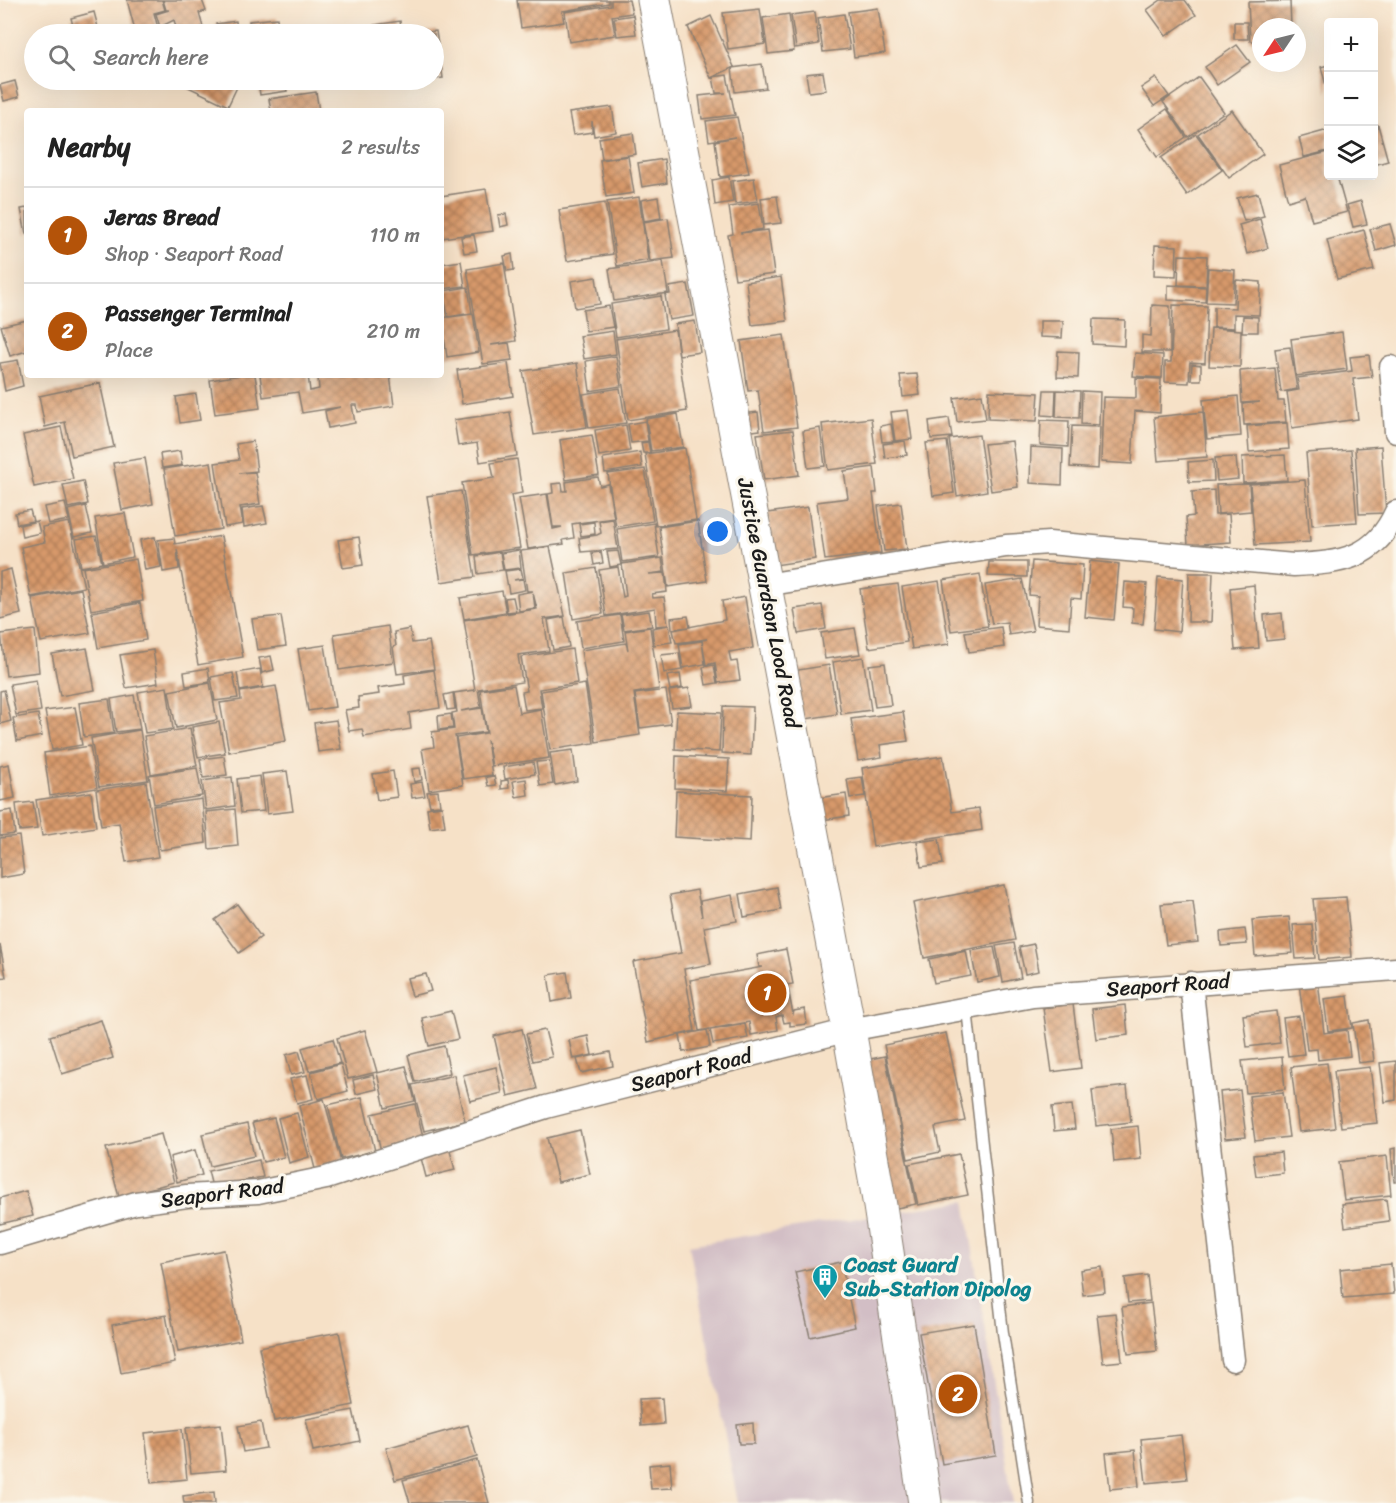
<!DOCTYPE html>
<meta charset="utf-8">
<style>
body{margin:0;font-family:Sriracha,sans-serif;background:#f2f2f2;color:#222}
.controls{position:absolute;right:18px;top:18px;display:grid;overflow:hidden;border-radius:6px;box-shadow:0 6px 24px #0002}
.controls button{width:54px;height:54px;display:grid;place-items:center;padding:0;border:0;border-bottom:2px solid #e0e0e0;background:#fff;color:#222;font:30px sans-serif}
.compass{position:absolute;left:1252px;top:18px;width:54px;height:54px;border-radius:50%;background:#fff;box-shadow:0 6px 24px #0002;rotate:235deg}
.you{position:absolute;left:718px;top:532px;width:21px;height:21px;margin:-15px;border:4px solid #fff;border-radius:50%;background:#1a73e8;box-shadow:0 0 0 9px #1a73e833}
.badge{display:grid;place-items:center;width:39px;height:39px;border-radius:50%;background:#b45309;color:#fff;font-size:20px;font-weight:700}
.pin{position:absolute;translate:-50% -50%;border:3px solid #fff;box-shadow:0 2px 6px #0006}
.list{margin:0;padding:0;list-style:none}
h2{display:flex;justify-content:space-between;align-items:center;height:78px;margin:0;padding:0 24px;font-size:26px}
h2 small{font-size:20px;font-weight:400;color:#767676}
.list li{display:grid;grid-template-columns:39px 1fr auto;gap:18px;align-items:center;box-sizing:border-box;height:96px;padding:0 24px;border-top:2px solid #e0e0e0}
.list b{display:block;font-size:22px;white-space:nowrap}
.list p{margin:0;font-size:20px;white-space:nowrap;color:#767676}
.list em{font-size:20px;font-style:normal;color:#767676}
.icon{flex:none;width:33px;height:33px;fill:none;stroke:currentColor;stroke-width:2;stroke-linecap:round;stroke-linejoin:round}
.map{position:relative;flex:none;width:1396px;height:1503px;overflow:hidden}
.search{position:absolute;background:#fff;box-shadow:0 6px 24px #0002;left:24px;top:24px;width:420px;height:66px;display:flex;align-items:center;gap:15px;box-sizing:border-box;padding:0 21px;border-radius:33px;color:#767676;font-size:22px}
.panel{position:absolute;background:#fff;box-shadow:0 6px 24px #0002;left:24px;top:108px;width:420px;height:270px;border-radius:6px}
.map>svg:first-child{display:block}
.industrial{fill:#d2bec5}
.building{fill:url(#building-cross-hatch)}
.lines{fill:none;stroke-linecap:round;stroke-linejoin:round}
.lane-casing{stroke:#897e72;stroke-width:13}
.street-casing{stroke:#897e72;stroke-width:25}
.primary-casing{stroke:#897e72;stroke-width:35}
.lane{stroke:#fff;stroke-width:10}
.street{stroke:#fff;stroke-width:22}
.primary{stroke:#fff;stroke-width:33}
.labels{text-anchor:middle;stroke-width:6;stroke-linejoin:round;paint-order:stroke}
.street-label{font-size:21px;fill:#1c1c1c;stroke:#fbf7ec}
.culture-label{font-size:21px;font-weight:bold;fill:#0d838f;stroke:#fbf7ec;text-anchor:start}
</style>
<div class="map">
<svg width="1396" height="1503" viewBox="0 0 1396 1503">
<defs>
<pattern id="building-cross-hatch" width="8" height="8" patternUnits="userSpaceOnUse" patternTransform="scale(1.5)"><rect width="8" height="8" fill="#d7996b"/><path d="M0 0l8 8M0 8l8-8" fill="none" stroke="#ae7c57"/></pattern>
</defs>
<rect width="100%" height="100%" fill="#fbf7ec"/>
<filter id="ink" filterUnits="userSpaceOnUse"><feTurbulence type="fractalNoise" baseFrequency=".0167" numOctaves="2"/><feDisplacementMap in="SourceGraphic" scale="12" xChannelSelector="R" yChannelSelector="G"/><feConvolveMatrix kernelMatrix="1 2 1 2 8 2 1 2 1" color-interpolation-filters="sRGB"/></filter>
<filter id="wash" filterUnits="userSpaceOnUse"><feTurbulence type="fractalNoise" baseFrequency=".008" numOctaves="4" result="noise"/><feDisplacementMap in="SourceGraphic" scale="24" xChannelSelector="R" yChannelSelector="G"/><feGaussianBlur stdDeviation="1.35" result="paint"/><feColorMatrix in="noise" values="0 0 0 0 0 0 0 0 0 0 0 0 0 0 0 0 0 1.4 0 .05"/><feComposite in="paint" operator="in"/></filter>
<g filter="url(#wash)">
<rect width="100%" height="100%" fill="#f6e1c7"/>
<!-- industrial -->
<path class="industrial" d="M965 1201 1013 1503H738L689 1245Z"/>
<g id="blocks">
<!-- building -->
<path class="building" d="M127 0H162L165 10 154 13 158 28 136 34Z
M163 0H202L206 11 199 13 205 34H178L174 20 160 27 156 14 169 10H166Z
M517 0H609V3L562 11 564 22 521 28Z
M611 0H629L632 13 612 16 615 35 569 42 565 12 611 5Z
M1161 0H1185L1196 15 1166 36 1147 10Z
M1290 1 1291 27H1261V41H1250L1248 2Z
M878 8 885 53 854 57 848 12Z
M760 9 765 44 728 49 723 13Z
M94 12 99 31 75 34 71 18Z
M815 12 819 44 796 48 791 15Z
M789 14 794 51 768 54 763 18Z
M844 14 850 49 823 52 818 18Z
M633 15 636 34 617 36 614 18Z
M711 16 734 67 711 78 688 27Z
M277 18 279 34H251L249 21Z
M236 21 237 34H217L216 24Z
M400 21 402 34H376L374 25Z
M1234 22H1247L1248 39H1234Z
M307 27 308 34H283V31Z
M436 31 443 78 434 79V34L419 33Z
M1237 45 1250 62 1217 85 1205 67Z
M762 64 766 88 735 92 732 68Z
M1328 65V93L1321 67Z
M823 72 826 90 809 92 806 74Z
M727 75 735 115 702 119 699 96 726 93H716L713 77Z
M1199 77 1224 112 1188 137 1163 102Z
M1156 78 1169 96 1154 106 1141 88Z
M189 80H226L238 85 228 106 186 86Z
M258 80H285L287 91 260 95Z
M402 80H425V81L403 84Z
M15 81 19 97 4 101 0 85Z
M316 92 319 111H271L269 99Z
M612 107 616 132 594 136 592 121V132L573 135 569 113Z
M1167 109 1186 137 1157 157 1138 129Z
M1232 110 1263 154 1229 178 1198 134Z
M737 117 749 173 720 177 715 141 735 137 709 141 706 121Z
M1378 125 1388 161 1374 165V126Z
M1328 130V151L1304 157 1299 138Z
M633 133 636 154 602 159 599 138Z
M1196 134 1222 170 1187 195 1161 158Z
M1328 152V176H1337L1347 212 1312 221 1305 196 1288 201 1279 165Z
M628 156 634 193 606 197 600 160Z
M664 159 667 183 642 187 638 163Z
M729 177 733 202 715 205 712 180Z
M754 178 758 201 735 204 732 181Z
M486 189 493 231 442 238 441 196Z
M1258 193 1264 216 1244 221 1237 198Z
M777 196 781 223 764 225 761 198Z
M639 197 648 260 617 266 607 202Z
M658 197 661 218 644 221 641 200Z
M1361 201 1367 224 1353 227 1347 205Z
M605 203 613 254 567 261 559 210Z
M759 203 763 229 740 233 768 230 774 274 735 279 728 235 733 234 729 207Z
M27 208V234H26L21 209Z
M506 214 508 225 500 227 498 215Z
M668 218 674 258 650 261 643 222Z
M1260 219 1268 248 1247 254 1239 225Z
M1390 224 1396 245 1376 251 1370 229Z
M1364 230 1374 270 1337 279 1327 240Z
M474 235 477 251 464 253 461 237Z
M1155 245 1177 246 1176 276 1154 275Z
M512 254 514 270 507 271 504 256Z
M1179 255 1207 256 1206 286 1178 285Z
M461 261 465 286 442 289 441 264Z
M663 261 668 293 614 301 609 269Z
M504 263 516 341 491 345 509 343 512 360 483 364 467 269Z
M1208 268 1235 270 1233 303 1206 302Z
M596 277 600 304 575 308 571 281Z
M781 277 787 321 752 325 746 282Z
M1236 280 1261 282 1259 315 1234 314V328L1214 327V307L1235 308Z
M688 284 694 316 669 320 665 295 670 294 669 287Z
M1168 285 1206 287 1205 302 1168 300Z
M468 287 472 313 448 317 443 291Z
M661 296 666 329 616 337 611 304Z
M1152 305 1170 306V352H1142V335L1151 336Z
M1173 305 1207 306 1205 363 1190 362 1189 383 1165 382V362H1171Z
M609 306 613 327 586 331 583 310Z
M473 314 479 352 447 357 441 318Z
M1243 316 1258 317V332H1242Z
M1093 319 1125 320 1124 346 1092 344Z
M27 320V351L10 356 1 326Z
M695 321 700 352 679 355 675 324Z
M1040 321H1063L1062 338 1040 337Z
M1211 328 1241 330 1240 367 1209 366Z
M675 330 687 411 628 420 616 339Z
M613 331 616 354 584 359 580 336Z
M1342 332 1347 369 1296 376 1291 339Z
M784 335 797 427 764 431 758 390 748 391 741 341Z
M1290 347 1297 389 1281 392 1275 349Z
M1058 351 1079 352 1078 378 1057 377Z
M1135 353 1163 355 1162 378 1133 376Z
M1369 355 1372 377 1353 379 1358 419 1292 428 1287 392 1299 390 1297 378 1352 371 1350 357Z
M616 356 621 386 590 391 586 361Z
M18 360 23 386 5 391 0 363Z
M508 363 513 396 462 404 457 370Z
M577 363 587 427 534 435 523 371Z
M1192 364 1201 365V380H1191Z
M1275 368 1278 401H1284L1286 422 1244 425 1243 404 1260 402 1242 403 1240 371Z
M917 374 920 395 903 397 900 375Z
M240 375H255L260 408 215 414 210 380Z
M260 375H308L310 391 319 389 318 378 340 375H390L394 406 358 412 357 405H352L355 423 328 428 325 411 340 407 302 413 298 392 263 397Z
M1136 378 1161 379 1160 413 1135 411 1132 464 1101 462 1103 397 1136 398Z
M100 383 114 447 72 456 65 422 45 427 39 396Z
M620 388 626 423 589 428 583 394Z
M1044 390H1056L1055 416 1042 415Z
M1057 390 1080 391 1079 418 1056 417Z
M989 391 1039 393 1037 421 988 419Z
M1082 391 1100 392 1099 425 1081 424Z
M196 394 200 420 180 423 176 397Z
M982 394 986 419 957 422 954 398Z
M1238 396 1241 436 1207 439 1203 400Z
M908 410 912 439 895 441 891 412Z
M510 412 517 456 480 462 477 443 458 446 454 420Z
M758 412 760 430 745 432 743 414Z
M1203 412 1207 457 1158 461 1154 417Z
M678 414 683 447 651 451 646 419Z
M871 418 877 464 828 470 822 424Z
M949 418 952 437 931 439 929 421Z
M1041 420 1069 421 1068 447 1040 445Z
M645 421 648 441 631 443 628 424Z
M1287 423 1289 449 1249 452 1247 426Z
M891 424 894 441 882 442 880 426Z
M626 425 630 451 599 456 595 430Z
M1072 426 1100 427 1098 469 1070 467Z
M61 427 73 479 34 487 23 435Z
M820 428 825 466 808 468 803 431Z
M793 430 799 475 764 480 757 434Z
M592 435 599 475 566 480 560 440Z
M979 435 987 491 957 496 949 439Z
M253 441 257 471 239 473 255 472 260 504 240 507 243 524 225 527 215 463 239 460 236 444Z
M905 441 907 455 885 458 883 444Z
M947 441 954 493 933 496 926 443Z
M1012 441 1018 487 991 491 984 444Z
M648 442 650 453H643L641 443Z
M1381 446 1386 513 1359 514 1355 448Z
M1031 447 1063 449 1062 485 1030 483Z
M685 448 696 520 656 526 645 454Z
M1351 450 1357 522 1312 525 1306 453Z
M180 451 182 465 162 468 160 454Z
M640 452 642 467 605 473 603 458Z
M1285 455 1287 480 1243 483 1242 457Z
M1236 457 1238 479 1217 481 1215 458Z
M145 458 153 504 122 510 113 463Z
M517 459 522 493 511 495 520 548 473 555 462 483 494 478 491 463Z
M1213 460 1214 481 1189 482 1188 462Z
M211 462 221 529 175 536 164 469Z
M874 467 877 493H873L881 553 825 560 817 502 848 498 844 471Z
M645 469 653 521 616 527 608 474Z
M598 477 600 486 608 484 614 518 572 524 574 538 563 540 564 544 528 549 519 498 547 494 553 529 562 527H553L548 494 553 493 552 484 562 483 563 491H567L566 482Z
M1305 480 1310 542 1255 545 1250 484Z
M83 481 88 504 68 508 63 485Z
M1249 484 1251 511 1218 514 1216 485Z
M1214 490 1215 515 1229 514 1231 542 1188 545 1186 517 1194 516 1192 492Z
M461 491 475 577 441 582 427 496Z
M65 503 69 520 48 524 44 507Z
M901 503 907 549 884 551 878 506Z
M86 506 92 533 74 537 68 510Z
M263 506 267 523 244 527 242 509Z
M808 507 815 559 775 565 768 513Z
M30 510 33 521 17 524 15 513Z
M125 513 133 557 103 563 95 518Z
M613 519 618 549 581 552 579 538 597 535 601 533 599 521Z
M37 521 40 533 22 537 20 525Z
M698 521 707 581 668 587 659 527Z
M69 522 84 587 31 597 21 547 45 542 42 527Z
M594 522 595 534 581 536 579 524Z
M654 523 659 557 622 562 617 529Z
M96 536 102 563 81 567 76 539Z
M221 536 243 657 198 665 177 549 179 569 163 572 158 540 174 538 175 544Z
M155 537 161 567 145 570 140 540Z
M359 537 363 565 343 568 338 540Z
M550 547 565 616 544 619 549 651 518 655 522 682 478 689 481 707 461 711 482 708 486 732 455 736 463 785 429 790 422 749 434 747 432 732 454 729 452 713 457 712 454 693 475 690 464 620 537 609 533 593 535 608 519 611 517 594 533 591H527L521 551Z
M519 550 521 568 504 570 501 553Z
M618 551 621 565 610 567 607 552Z
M500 552 503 570 478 574 476 556Z
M601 552 603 563 594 565 592 553Z
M662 558 664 572 649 574 665 573 667 592 652 594 653 598 664 597 668 625 656 626 655 608 606 616 599 570 618 567 623 597 626 596 622 564Z
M136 559 143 601 91 610 83 568Z
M1032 561 1083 565 1081 599 1071 598 1069 628 1036 625 1038 596 1029 595Z
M1090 561 1119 564 1114 620 1085 617Z
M989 562H1027V577L988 576Z
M596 568 603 614 573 619 566 573Z
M11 569 21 614 0 619V572Z
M521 569 523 578 514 580 523 579 525 590 509 593 505 571Z
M1189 573H1213L1211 622H1188Z
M980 574 988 626 951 631 943 580Z
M1158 577 1183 579 1179 632 1154 629Z
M1022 579 1033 631 1009 635 1007 622 992 624 985 585Z
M939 581 949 644 912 649 902 587Z
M1125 582 1147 584 1143 624 1132 623 1133 608 1123 607Z
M898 584 907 642 869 648 860 589Z
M1254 585 1259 648 1235 650 1230 588Z
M81 589 90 633 41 642 32 598Z
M502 591 506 612 464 619 460 598Z
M513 597 516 611 507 612 505 598Z
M745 597 753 648 729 652 731 662 737 661 740 680 718 683 715 663 706 665 702 640 707 639 676 643 673 630 725 620 722 601Z
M140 603 146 640 98 648 92 612Z
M822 605 826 629 798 634 794 609Z
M649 611 652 626 624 630 621 615Z
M1282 613 1284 639 1266 641 1264 615Z
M620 615 624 641 581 648 577 621Z
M281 616 286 646 257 650 252 619Z
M688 616 690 627 672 629 671 618Z
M564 617 569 647 553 650 548 620Z
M669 625 672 642 654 645 652 628Z
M388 626 393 662 339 670 334 634Z
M650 627 659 689 634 693 640 735 596 742 581 650 626 643 628 650 625 631Z
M1001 627 1004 647 969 652 965 632Z
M855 628 860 654 825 659 821 633Z
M410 629 412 643 429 641 434 669 397 674 393 647 396 646 394 632Z
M35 630 39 672 6 676 1 634Z
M702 641 705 664 683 668 679 644Z
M325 645 335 707 308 711 298 649Z
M87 648 95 690 60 696 52 654Z
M572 649 577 683 539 689 542 708 525 710 522 692 527 691 521 657Z
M153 650 158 683 126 688 120 655Z
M679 653 682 670 664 673 661 655Z
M271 656 274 670 262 673 259 658Z
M863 657 871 710 841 714 833 662Z
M885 663 891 705 875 707 869 665Z
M714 665 717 683 706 685 703 667Z
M829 665 837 714 800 720 792 671Z
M208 668 210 682 186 686 184 672Z
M260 669 263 687 240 691 237 673Z
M434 670 440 708 409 713 411 729 364 737 362 729 349 731 345 710 359 708 358 697 379 694 378 688 405 684 404 675Z
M233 673 238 698 215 701 211 677Z
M680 674 682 688 670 690 667 676Z
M36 680 41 711 16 715 10 684Z
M210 683 217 720 176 728 169 691Z
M585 684 594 743 550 750 541 691Z
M514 685 519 713 541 709 549 758 492 766 487 740 492 775 463 779 456 738 487 733 480 690Z
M276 686 286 741 229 752 220 703 241 700 240 692Z
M167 687 173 729 145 733 138 692Z
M689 688 692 706 672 708 669 691Z
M4 690 11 721 0 724V691Z
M666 690 671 724 640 728 635 694Z
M453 693 455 709 447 710 444 695Z
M134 695 140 729 116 732 111 699Z
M109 699 114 733 84 737 79 703Z
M723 706 753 707 751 755 722 753Z
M75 707 82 745 52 750 45 711Z
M677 711 721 713 719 752 675 749Z
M903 712 908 741 880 745 882 757 858 761 851 719Z
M38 714 42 736 17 741 13 718Z
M451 714 453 728 439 730 438 716Z
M336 720 341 749 318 752 314 723Z
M219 722 225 753 198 757 192 727Z
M190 728 197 766 151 774 144 736Z
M140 730 148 780 99 787 91 738Z
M90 746 97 788 50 796 44 753Z
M573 750 577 781 555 785 550 753Z
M224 756 227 775 203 778 200 759Z
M676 756 729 759 727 791 675 788Z
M943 756 952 812 979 808 982 830 873 847 862 768Z
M549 761 553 784 540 786 536 762Z
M533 762 535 774 505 779 503 767Z
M9 764 15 798 0 801V766Z
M197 768 202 796 154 804 149 775Z
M420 768 422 780 414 782 412 769Z
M287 771 293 811 267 814 262 774Z
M393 771 397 797 377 800 373 774Z
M260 776 264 811 241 813 237 779Z
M494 776 496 785 488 786 486 777Z
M232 777 235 806 206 810 202 781Z
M862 777 865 796 850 798 847 779Z
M526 779 528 795 516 797 513 781Z
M508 780 509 788 501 789V781Z
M146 782 158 857 126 862 119 823 101 826 96 790Z
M422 782 425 796 412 798 410 784Z
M438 791 440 805 430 806 427 792Z
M676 791 752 795 750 842 674 837Z
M91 792 96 827 42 836 36 800Z
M846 794 849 816 822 820 818 798Z
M202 799 206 843 160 850 153 806Z
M33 802 37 829 19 831 16 804Z
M442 806 445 826 430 828 427 808Z
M235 809 238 846 209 849 206 812Z
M12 810 15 834 0 836V812Z
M19 836 24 874 0 878V838Z
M939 839 943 864 921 867 917 842Z
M1004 885 1015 940 924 958 913 903Z
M777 887 781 910 744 917 740 894Z
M697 890 702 917 700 901 732 895 737 921 704 927 711 964 684 969 695 1031 648 1042 633 962 681 953 670 895Z
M1346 897 1352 957 1319 960 1313 899Z
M1193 901 1198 942 1166 945 1161 904Z
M237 904 261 937 239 953 215 920Z
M1289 917 1293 953 1255 956 1252 920Z
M1312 924 1315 958 1296 959 1293 925Z
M1245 929 1247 944 1221 946 1220 932Z
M1014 943 1021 978 1003 982 996 946Z
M1034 944 1039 971 1025 974 1019 947Z
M0 945 6 977 0 978Z
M994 947 1000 977 977 982 971 951Z
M786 949 793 984 775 987 773 977 765 979V981L772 979 775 991 788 989 793 1014 794 1011 805 1009 807 1024 790 1026V1022L784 1023 782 1015 776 1017 778 1030 751 1035 749 1022 699 1031 690 980 763 967H759L757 955Z
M966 951 971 976 934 983 929 959Z
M567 972 571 998 552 1002 548 975Z
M426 974 431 991 412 996 407 978Z
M1318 980 1324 1033 1347 1030 1350 1056 1318 1060 1317 1049 1307 1050 1299 983Z
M1348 996 1352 1028 1328 1031 1324 999Z
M1073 1004 1081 1068 1052 1072 1043 1008Z
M1125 1005 1128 1035 1096 1039 1092 1009Z
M451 1011 458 1039 429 1046 422 1018Z
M1276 1011 1280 1043 1247 1047 1243 1015Z
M1299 1016 1304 1054 1288 1056 1283 1018Z
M101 1020 113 1058 62 1074 50 1036Z
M1369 1020 1374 1061 1358 1063 1353 1023Z
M745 1024 748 1038 713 1044 710 1030Z
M522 1029 537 1089 508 1096 494 1036Z
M365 1030 377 1072 348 1079 337 1038Z
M545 1030 552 1057 533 1061 526 1034Z
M707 1030 710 1047 683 1052 680 1035Z
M946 1033 965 1121 935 1127 940 1152 908 1159 884 1045Z
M588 1036 592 1055 573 1059 569 1040Z
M333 1039 340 1063 309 1071 302 1048Z
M444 1046 450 1073 415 1082 408 1055Z
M299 1051 305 1072 291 1075 286 1055Z
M610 1052 613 1066 581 1073 577 1059Z
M885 1056 916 1204 892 1209 861 1061Z
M1282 1057 1285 1089 1246 1093 1242 1061Z
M1396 1061V1100L1385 1102 1380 1063Z
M1327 1063 1335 1128 1299 1132 1291 1067Z
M341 1064 348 1091 318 1099 311 1072Z
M406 1066 415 1101 385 1108 377 1073Z
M496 1067 502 1093 470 1101 463 1075Z
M1370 1067 1377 1123 1341 1127 1334 1071Z
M307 1075 313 1099 297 1103 290 1079Z
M373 1075 377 1089 356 1094 353 1080Z
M454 1075 465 1121 424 1131 412 1085Z
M1127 1086 1131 1122 1096 1126 1092 1090Z
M1240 1090 1246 1137 1225 1139 1220 1092Z
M1283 1092 1289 1137 1255 1141 1249 1096Z
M362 1097 375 1151 341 1159 328 1105Z
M324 1099 341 1162 315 1169 299 1106Z
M415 1104 424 1141 381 1151 372 1114Z
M1072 1105 1075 1129 1054 1131 1052 1107Z
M297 1113 309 1157 289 1163 278 1118Z
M274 1118 284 1157 263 1162 252 1123Z
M247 1124 254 1156 210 1166 202 1134Z
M1138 1126 1141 1159 1114 1162 1111 1129Z
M580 1130 590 1174 558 1182 547 1138Z
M161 1134 174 1182 119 1197 106 1148Z
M449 1147 455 1170 426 1177 420 1154Z
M1396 1148V1182H1394L1391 1149Z
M195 1150 202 1175 177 1182 170 1157Z
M1281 1152 1283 1173 1256 1176 1253 1155Z
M959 1154 968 1195 918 1205 909 1164Z
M1387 1156 1391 1195 1344 1200 1339 1162Z
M259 1160 263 1177 212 1187 208 1171Z
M26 1191 33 1216 0 1224V1198Z
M1386 1199 1389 1221 1345 1227 1342 1204Z
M224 1250 241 1340 178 1352 161 1262Z
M841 1262 855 1327 810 1337 795 1272Z
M1391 1264 1394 1294 1343 1298 1340 1269Z
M1102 1267 1105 1292 1083 1295 1080 1270Z
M1147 1275 1150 1301 1128 1303 1125 1278Z
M1151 1303 1157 1351 1128 1354 1122 1307Z
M1116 1313 1122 1361 1103 1363 1097 1315Z
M166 1315 175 1363 121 1373 112 1325Z
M974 1324 996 1455 942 1464 919 1333Z
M339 1332 354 1405 274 1421 259 1347Z
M662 1398 664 1424 641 1426 639 1399Z
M353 1410 360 1441 313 1451 306 1419Z
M261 1422 266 1448 243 1452 238 1426Z
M753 1423 754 1444H739L737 1425Z
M221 1424 226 1470 191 1473 186 1428Z
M468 1425 477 1457 395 1480 386 1448Z
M182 1429 187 1479 151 1483 145 1433Z
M1181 1435 1187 1479 1146 1483 1141 1439Z
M1135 1450 1139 1486 1110 1489 1106 1453Z
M477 1460 489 1503H410L403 1480Z
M670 1463 672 1488 651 1489 649 1465Z
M214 1492 215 1503H184L183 1496Z"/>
</g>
</g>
<g filter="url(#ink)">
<use href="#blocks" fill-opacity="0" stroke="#897e72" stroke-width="1.5"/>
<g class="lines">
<defs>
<path id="lane" d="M967 1009 1003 1333 1029 1503"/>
<path id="street" d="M1391 367 1396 432
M765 585 1006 546 1049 543 1294 565C1341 563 1375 559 1396 512
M1191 983 1233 1360
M0 1243 136 1203 187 1196 258 1192 326 1178 546 1107 849 1030 1033 996 1396 969"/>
<path id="primary" d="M654 0 849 1030 880 1206 925 1503"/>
</defs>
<!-- lane casing -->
<use href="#lane" class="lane-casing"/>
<!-- street casing -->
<use href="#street" class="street-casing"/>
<!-- primary casing -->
<use href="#primary" class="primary-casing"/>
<!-- lane -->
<use href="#lane" class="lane"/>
<!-- street -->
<use href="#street" class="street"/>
<!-- primary -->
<use href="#primary" class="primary"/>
</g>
</g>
<!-- icons -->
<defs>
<symbol id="building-pin" viewBox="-11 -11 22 30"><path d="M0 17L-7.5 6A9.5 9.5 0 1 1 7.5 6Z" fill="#0f9aa8" stroke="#fbf7ec"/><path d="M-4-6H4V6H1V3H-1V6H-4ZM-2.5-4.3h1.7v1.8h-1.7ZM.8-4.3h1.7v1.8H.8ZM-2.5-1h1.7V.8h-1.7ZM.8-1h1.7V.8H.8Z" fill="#fff"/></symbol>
</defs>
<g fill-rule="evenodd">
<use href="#building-pin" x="810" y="1262" width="30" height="40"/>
</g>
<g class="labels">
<!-- street labels -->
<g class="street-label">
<text transform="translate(769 603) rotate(79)" y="7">Justice Guardson Lood Road</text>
<text transform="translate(1168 985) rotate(-4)" y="7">Seaport Road</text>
<text transform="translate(691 1070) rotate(-14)" y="7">Seaport Road</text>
<text transform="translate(222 1193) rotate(-7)" y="7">Seaport Road</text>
</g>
<!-- culture labels -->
<g class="culture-label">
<text x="844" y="1272">Coast Guard<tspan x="844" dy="24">Sub-Station Dipolog</tspan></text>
</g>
</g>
</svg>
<div class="controls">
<button>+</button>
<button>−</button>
<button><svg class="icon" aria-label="layers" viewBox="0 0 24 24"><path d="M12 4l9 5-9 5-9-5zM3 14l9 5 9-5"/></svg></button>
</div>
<svg class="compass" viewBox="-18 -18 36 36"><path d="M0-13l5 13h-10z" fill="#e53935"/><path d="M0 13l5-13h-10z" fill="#767676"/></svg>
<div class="you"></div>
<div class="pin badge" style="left:767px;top:993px">1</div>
<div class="pin badge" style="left:958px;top:1394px">2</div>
<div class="search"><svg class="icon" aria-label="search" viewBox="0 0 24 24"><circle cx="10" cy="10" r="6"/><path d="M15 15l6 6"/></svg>Search here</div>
<section class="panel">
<h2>Nearby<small>2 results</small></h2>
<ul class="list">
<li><span class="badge">1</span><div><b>Jeras Bread</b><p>Shop · Seaport Road</p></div><em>110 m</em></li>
<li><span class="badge">2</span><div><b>Passenger Terminal</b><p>Place</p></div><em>210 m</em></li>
</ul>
</section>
</div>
